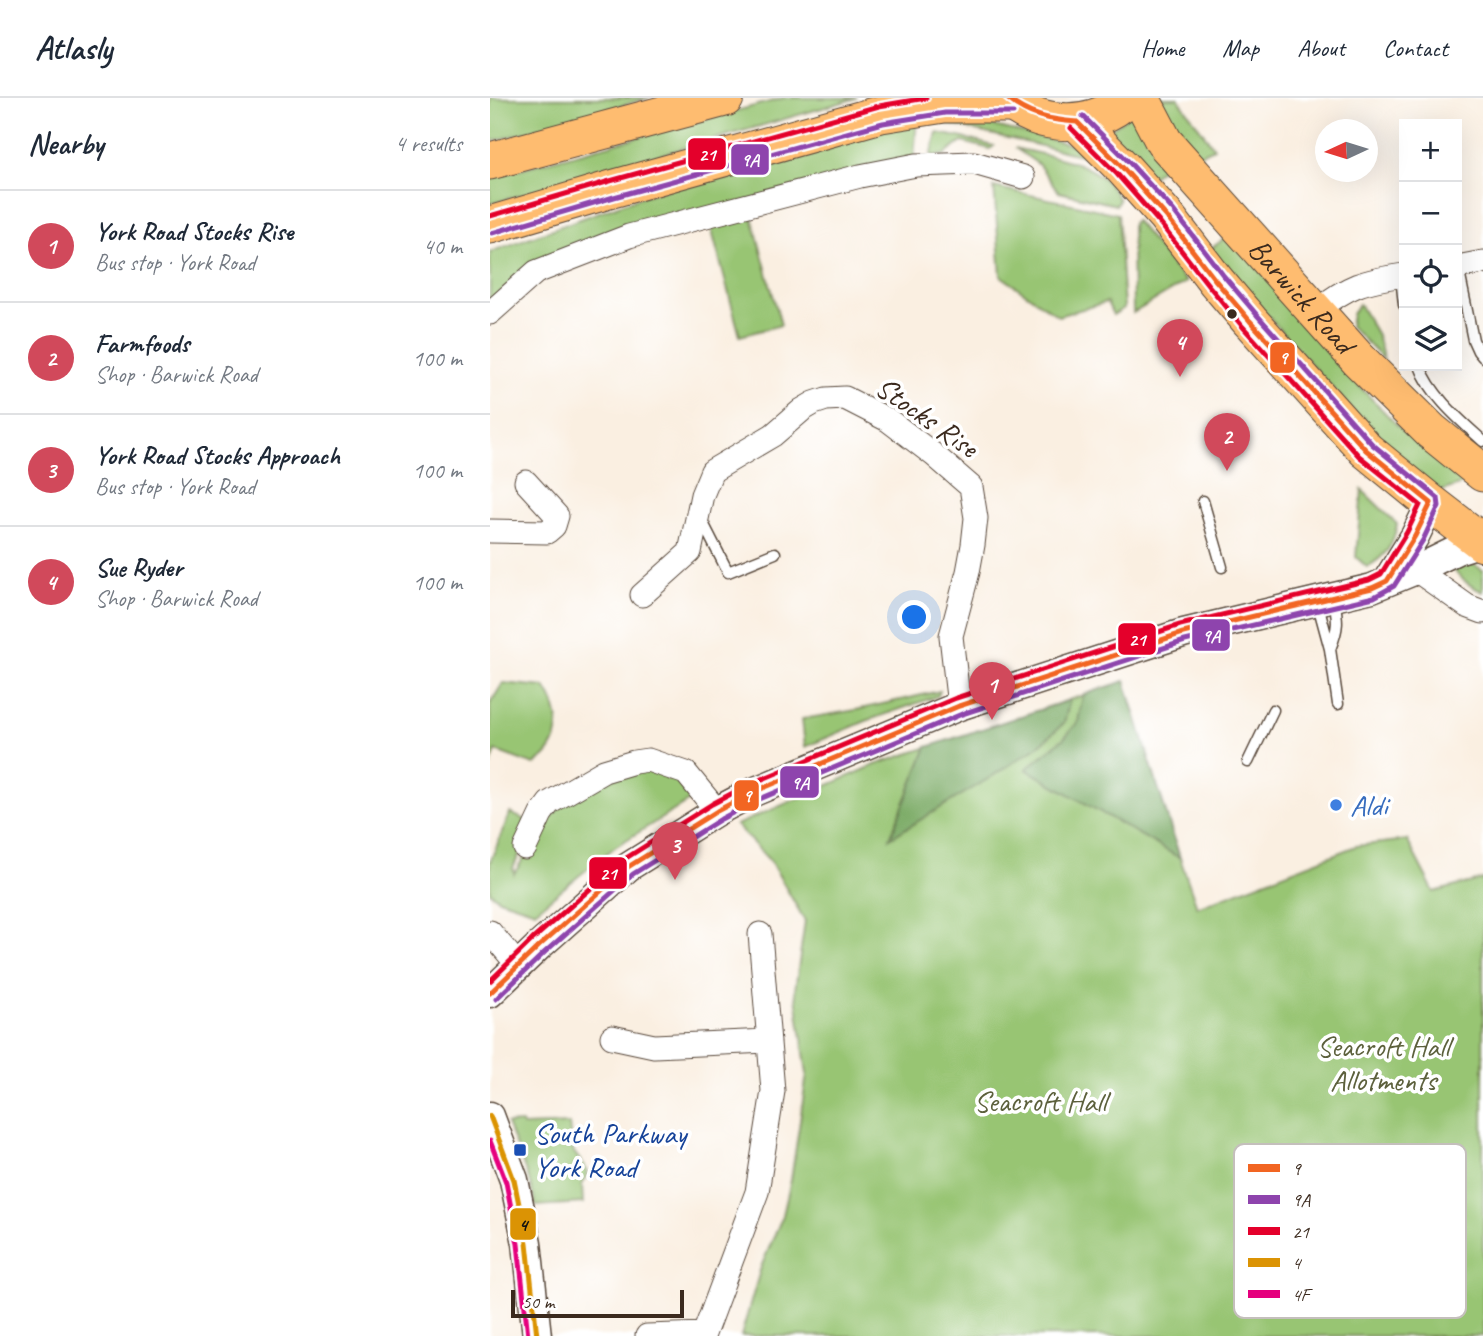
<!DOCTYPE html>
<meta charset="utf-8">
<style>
body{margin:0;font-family:Caveat,sans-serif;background:#f6f6f7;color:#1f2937}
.controls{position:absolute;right:21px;top:21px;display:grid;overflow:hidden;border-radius:0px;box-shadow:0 7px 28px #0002}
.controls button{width:63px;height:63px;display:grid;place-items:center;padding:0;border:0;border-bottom:2px solid #e0e1e3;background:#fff;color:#1f2937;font:35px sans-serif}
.compass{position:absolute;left:825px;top:21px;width:63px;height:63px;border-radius:50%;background:#fff;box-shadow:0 7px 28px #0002;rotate:266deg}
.scale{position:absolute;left:21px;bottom:18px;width:173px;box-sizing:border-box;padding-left:7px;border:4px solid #3b2a1e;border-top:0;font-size:19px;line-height:24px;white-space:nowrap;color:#3b2a1e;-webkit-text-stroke:5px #fff;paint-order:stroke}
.you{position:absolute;left:425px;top:520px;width:24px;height:24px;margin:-18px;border:5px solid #fff;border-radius:50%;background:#1a73e8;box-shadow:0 0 0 10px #1a73e833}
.badge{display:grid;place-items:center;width:46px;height:46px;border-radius:50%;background:#d1495b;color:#fff;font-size:23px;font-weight:700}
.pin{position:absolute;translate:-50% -58px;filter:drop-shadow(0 2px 4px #0008)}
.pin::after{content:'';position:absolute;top:37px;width:24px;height:21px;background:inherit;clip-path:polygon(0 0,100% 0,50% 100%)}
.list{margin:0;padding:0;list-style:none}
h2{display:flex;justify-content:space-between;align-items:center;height:91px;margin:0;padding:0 28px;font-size:30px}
h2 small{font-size:23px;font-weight:400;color:#747a83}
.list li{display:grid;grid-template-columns:46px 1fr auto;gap:21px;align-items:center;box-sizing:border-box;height:112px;padding:0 28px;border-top:2px solid #e0e1e3}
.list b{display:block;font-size:26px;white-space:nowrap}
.list p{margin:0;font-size:23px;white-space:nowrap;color:#747a83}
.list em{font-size:23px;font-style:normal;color:#747a83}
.icon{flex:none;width:38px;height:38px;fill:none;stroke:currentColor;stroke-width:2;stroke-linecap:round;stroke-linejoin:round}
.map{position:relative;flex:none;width:993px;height:1238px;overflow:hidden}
header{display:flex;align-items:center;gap:42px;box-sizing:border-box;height:98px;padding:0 35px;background:#fff;border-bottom:2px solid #e0e1e3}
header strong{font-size:33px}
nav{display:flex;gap:38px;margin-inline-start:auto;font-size:24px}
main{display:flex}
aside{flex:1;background:#fff}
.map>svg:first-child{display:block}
.green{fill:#98c573;stroke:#6a7848;stroke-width:2}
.forest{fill:#7aaa65;stroke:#5a6a42;stroke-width:2}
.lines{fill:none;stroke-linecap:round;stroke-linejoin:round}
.service-casing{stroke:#58483b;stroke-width:13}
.minor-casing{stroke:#58483b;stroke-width:25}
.tertiary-casing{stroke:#58483b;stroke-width:31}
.trunk-casing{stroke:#58483b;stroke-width:39}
.service{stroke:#fff;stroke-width:10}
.minor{stroke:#fff;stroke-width:23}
.tertiary{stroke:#fff;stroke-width:28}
.trunk{stroke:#febc70;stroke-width:37}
.bus-1-casing{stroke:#fff;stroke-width:10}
.bus-2-casing{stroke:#fff;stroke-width:10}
.bus-3-casing{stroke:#fff;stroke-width:10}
.bus-4-casing{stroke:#fff;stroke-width:10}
.bus-5-casing{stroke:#fff;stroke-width:10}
.bus-1{stroke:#f26522;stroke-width:5}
.bus-2{stroke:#8e44ad;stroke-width:5}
.bus-3{stroke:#e4002b;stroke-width:5}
.bus-4{stroke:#db9304;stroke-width:5}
.bus-5{stroke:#e5007d;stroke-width:5}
.bus-dot{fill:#3b2a1e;stroke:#fff;stroke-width:2.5}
.shop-dot{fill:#3f7fe0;stroke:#fff;stroke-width:2.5}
.transit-dot{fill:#1a4fb4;stroke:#fff;stroke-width:2.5}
.labels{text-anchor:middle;stroke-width:7;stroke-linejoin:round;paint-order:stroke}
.street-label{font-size:30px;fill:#3b2a1e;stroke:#fff}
.shop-label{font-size:30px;fill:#366cbe;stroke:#fff;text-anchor:start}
.park-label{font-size:30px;fill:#5c603c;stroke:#fff}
.transit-label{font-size:30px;fill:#164399;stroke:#fff;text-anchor:start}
.key{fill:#fff;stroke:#c4bfbc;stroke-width:2}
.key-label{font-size:19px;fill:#3b2a1e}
.line-badge{stroke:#fff;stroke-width:2.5}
.badge-label{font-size:19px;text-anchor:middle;font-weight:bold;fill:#fff}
.pale-badge-label{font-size:19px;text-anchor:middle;font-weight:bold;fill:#111}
</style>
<header>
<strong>Atlasly</strong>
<nav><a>Home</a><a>Map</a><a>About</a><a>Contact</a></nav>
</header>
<main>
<aside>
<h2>Nearby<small>4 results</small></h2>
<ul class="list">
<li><span class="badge">1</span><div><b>York Road Stocks Rise</b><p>Bus stop · York Road</p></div><em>40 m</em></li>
<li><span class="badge">2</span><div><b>Farmfoods</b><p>Shop · Barwick Road</p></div><em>100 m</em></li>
<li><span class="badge">3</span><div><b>York Road Stocks Approach</b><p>Bus stop · York Road</p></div><em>100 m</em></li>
<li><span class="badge">4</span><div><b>Sue Ryder</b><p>Shop · Barwick Road</p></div><em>100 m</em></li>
</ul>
</aside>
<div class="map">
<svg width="993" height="1238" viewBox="0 0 993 1238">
<rect width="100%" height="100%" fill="#fff"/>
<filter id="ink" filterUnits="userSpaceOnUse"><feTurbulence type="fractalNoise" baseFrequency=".0143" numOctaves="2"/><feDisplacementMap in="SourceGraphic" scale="14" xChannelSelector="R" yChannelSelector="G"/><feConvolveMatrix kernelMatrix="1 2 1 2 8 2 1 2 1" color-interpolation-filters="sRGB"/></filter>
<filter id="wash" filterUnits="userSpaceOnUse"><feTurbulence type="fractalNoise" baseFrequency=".00686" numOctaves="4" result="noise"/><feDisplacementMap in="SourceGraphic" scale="28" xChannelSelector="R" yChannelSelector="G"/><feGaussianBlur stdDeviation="1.57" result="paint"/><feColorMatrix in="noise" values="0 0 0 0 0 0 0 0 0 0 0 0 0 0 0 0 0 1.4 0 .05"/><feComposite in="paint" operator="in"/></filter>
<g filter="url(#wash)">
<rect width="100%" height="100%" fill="#faefe1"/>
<!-- green -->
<path class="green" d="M0 0H159L0 44Z
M294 0H367L0 106V79Z
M670 0H688L724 50 704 60Z
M645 13 677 66 660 80 617 34Z
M427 20 424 62 137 132 72 152 53 161 0 203V154L153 98Z
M475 21 583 47 596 53 602 63 590 57 448 24Z
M447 35 469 39 504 48 500 51 472 44 454 57 441 58Z
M525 50C557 58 597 61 620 87 623 91 626 97 629 102L626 107 569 94 548 66Z
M504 89 628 116 634 210 623 217 617 204 568 218 511 178Z
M259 107 291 227 250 238 218 118Z
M645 122 696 184 643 215 642 126Z
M739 137 874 293 909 329 936 353 978 384 943 396 917 374 719 152Z
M869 206 887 237 894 262 860 228 862 216Z
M872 392 907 426C904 447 895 459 877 469L866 459Z
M972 460 993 472V494C978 487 969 480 959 466Z
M635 583 690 760 707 809 866 748 917 742 944 794 993 781V1238H251L271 1169 293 1117 301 1082 317 976 305 892 315 823 281 764 246 727 385 667Z
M13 585 55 589C74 617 73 648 44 667L6 653 0 668V606Z
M450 593 448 598 376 623 315 649 312 621 366 612Z
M177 672 209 697 125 749 45 813 9 801 0 794V764L20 715 38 723 33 749 23 770 24 776 42 746 58 722 77 703 123 675Z
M32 1025 33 1028 79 1026 82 1049 84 1054 95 1069 97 1075 96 1080 92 1087 93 1105 46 1108 39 1082 17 1026Z"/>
<!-- forest -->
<path class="forest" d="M635 583 690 760 536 671 574 640 588 624 593 597Z
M580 602 574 625 550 647 498 681 400 740 437 649Z"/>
</g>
<g filter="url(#ink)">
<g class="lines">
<defs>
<path id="service" d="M968 169 983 242 988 253 993 259
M911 178 914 207
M930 268C941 298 970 322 993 343
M713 403 732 469
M210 419 238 474 285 455
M827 503 840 551 848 606
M840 551C849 529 848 523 844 500
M758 664 783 612"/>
<path id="minor" d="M967 169 993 164
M826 213C859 187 873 183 914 177
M0 215 46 174 139 138 370 78 426 67 484 65 533 79
M0 433 57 434 64 428 67 418 36 384
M926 472 977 508 993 514
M152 497 200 454 212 397 222 373 283 337 312 312 324 305 336 301 355 300 398 322 444 357 481 389 486 420 483 447 478 474 461 538 469 608
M35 750 51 716 59 705 114 673 144 664 158 662 196 675 227 713
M0 834 28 867
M122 939 164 948 278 943
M157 1238 214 1236 267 1094 283 993 270 836"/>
<path id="tertiary" d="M897 483 925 438 941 405
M0 895 49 848 138 769 227 713 261 695 469 608 693 535 882 490 926 472 967 452 992 444
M0 1018 24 1082 37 1145 47 1238"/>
<g id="trunk">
<path d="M517 0C550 32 605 31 638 0"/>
<path id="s1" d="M651 0 674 44 868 261 941 333 993 375"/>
<path d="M587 24 633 70 676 118 726 183 760 223 876 352 941 405 993 445"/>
<path d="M0 63 235 0"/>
<path d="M0 127 122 91 391 16 454 6H523"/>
</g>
</defs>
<!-- service casing -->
<use href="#service" class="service-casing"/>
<!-- minor casing -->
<use href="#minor" class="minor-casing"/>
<!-- tertiary casing -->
<use href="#tertiary" class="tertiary-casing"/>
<!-- trunk casing -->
<use href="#trunk" class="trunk-casing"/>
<!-- service -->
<use href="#service" class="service"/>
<!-- minor -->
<use href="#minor" class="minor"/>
<!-- tertiary -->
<use href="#tertiary" class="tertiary"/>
<!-- trunk -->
<use href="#trunk" class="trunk"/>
<defs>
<path id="bus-1" d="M517 0C538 18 560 22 587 24
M587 24 633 70 676 118 726 183 760 223 876 352 941 405
M0 895 49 848 138 769 227 713 261 695 469 608 693 535 882 490 897 483 925 438 941 405"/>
<path id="bus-2" d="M2 135 124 99 393 25 455 15H523
M6 901 55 854 143 776 231 721 265 703 472 616 695 543 884 499 904 488 933 442 949 408 948 400 882 346 767 217 733 177 683 112 639 64 593 18"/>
<path id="bus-3" d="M0 118 120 83 389 8 436 0
M0 883 43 841 133 762 222 706 258 687 466 600 690 527 879 482 891 476 917 434 930 407 869 358 753 229 719 188 669 124 627 76 581 30"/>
<path id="bus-4" d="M0 1018 24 1082 37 1145 47 1238"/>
<path id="bus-5" d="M0 1043 16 1084 28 1146 38 1238"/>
</defs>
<!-- bus-1 casing -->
<use href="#bus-1" class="bus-1-casing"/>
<!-- bus-2 casing -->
<use href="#bus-2" class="bus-2-casing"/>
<!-- bus-3 casing -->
<use href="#bus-3" class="bus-3-casing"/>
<!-- bus-4 casing -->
<use href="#bus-4" class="bus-4-casing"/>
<!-- bus-5 casing -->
<use href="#bus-5" class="bus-5-casing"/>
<!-- bus-1 -->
<use href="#bus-1" class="bus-1"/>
<!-- bus-2 -->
<use href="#bus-2" class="bus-2"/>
<!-- bus-3 -->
<use href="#bus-3" class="bus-3"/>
<!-- bus-4 -->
<use href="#bus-4" class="bus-4"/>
<!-- bus-5 -->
<use href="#bus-5" class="bus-5"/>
</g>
</g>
<!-- markers -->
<circle class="bus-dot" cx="742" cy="216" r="6"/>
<circle class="shop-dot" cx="846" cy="707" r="7"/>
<rect class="transit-dot" x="23" y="1045" width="14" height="14" rx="3.5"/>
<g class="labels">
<!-- street labels -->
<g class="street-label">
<text dy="10" stroke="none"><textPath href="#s1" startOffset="256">Barwick Road</textPath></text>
<text transform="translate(437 319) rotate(35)" y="10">Stocks Rise</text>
</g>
<!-- shop labels -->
<g class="shop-label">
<text x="860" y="717">Aldi</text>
</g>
<!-- park labels -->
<g class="park-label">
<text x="893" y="958">Seacroft Hall<tspan x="893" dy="34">Allotments</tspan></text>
<text x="550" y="1013">Seacroft Hall</text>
</g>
<!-- transit labels -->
<g class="transit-label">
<text x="44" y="1045">South Parkway<tspan x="44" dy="34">York Road</tspan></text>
</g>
</g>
<!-- legend -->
<rect x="744" y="1046" width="232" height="174" rx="10" class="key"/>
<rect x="758" y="1066" width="32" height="8" fill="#f26522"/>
<rect x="758" y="1097" width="32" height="9" fill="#8e44ad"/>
<rect x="758" y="1129" width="32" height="8" fill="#e4002b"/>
<rect x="758" y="1160" width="32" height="9" fill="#db9304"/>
<rect x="758" y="1192" width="32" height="8" fill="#e5007d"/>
<g class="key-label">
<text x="802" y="1077">9</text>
<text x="802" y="1108">9A</text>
<text x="802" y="1140">21</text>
<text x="802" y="1171">4</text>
<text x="802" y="1203">4F</text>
</g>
<g class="line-badge">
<rect x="197" y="39" width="40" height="34" rx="7" fill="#e4002b"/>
<rect x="240" y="45" width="40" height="33" rx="7" fill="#8e44ad"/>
<rect x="779" y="243" width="27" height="33" rx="7" fill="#f26522"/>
<rect x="701" y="520" width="40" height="34" rx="7" fill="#8e44ad"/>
<rect x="627" y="524" width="40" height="34" rx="7" fill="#e4002b"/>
<rect x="289" y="667" width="41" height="34" rx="7" fill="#8e44ad"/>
<rect x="243" y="681" width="27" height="33" rx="7" fill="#f26522"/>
<rect x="98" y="758" width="40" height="34" rx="7" fill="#e4002b"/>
<rect x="19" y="1109" width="28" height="34" rx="7" fill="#db9304"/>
</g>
<g class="badge-label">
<text x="217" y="63">21</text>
<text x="260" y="68">9A</text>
<text x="793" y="266">9</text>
<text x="721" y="544">9A</text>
<text x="647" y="548">21</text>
<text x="310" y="691">9A</text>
<text x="257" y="704">9</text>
<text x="118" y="782">21</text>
</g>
<g class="pale-badge-label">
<text x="33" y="1133">4</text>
</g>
</svg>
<div class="controls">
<button>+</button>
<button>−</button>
<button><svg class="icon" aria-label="locate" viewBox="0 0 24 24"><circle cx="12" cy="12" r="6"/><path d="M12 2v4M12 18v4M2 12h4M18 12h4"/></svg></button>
<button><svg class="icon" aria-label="layers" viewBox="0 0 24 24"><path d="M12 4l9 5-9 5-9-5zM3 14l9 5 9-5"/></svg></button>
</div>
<svg class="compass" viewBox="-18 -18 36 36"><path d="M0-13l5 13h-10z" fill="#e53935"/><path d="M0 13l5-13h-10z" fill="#747a83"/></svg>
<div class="scale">50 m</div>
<div class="you"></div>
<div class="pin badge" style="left:502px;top:622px">1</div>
<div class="pin badge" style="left:737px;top:373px">2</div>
<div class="pin badge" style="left:185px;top:782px">3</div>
<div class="pin badge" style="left:690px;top:279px">4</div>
</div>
</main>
